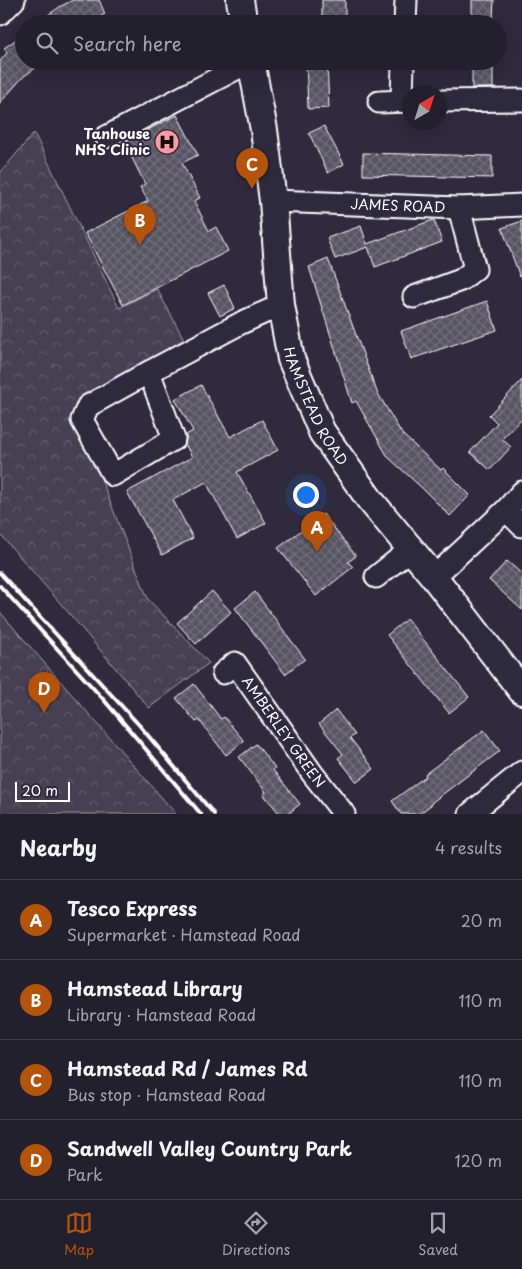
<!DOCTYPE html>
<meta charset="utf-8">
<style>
body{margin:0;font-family:"Playpen Sans",sans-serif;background:#2f2d3a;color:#f1f3f6}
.compass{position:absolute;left:402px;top:85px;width:45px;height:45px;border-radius:50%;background:#23202e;box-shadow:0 5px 20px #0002;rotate:39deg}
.scale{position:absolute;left:15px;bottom:12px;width:55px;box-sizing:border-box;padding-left:5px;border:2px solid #fff;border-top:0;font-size:14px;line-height:18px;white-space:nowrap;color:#fff;-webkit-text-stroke:4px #2f2a3d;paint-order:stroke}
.you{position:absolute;left:305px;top:494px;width:18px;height:18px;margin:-12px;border:4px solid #fff;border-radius:50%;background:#1a73e8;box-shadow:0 0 0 8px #1a73e833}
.badge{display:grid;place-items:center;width:32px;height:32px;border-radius:50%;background:#b45309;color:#fff;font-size:16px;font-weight:700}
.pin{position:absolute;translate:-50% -41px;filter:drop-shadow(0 1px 2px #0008)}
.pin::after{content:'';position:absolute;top:26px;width:18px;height:15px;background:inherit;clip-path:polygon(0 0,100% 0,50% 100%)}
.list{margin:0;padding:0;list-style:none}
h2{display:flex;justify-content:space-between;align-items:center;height:65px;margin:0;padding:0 20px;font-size:21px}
h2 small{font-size:16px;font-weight:400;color:#a3a3aa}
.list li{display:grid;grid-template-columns:32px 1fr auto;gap:15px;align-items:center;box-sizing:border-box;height:80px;padding:0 20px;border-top:1px solid #403e4a}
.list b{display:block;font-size:19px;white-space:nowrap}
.list p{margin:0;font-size:16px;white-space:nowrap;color:#a3a3aa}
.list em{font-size:16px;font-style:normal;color:#a3a3aa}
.icon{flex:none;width:28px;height:28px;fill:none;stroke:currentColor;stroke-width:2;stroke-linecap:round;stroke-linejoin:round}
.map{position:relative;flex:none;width:522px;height:814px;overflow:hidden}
.search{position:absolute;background:#23202e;box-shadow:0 5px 20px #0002;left:15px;right:15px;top:15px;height:55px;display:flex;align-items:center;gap:12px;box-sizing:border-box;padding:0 18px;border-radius:28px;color:#a3a3aa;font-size:19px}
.sheet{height:385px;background:#23202e}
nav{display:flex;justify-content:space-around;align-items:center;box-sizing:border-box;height:70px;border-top:1px solid #403e4a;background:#23202e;font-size:14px;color:#a3a3aa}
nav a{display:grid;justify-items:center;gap:2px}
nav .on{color:#b45309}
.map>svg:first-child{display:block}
.park{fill:url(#park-crowns);stroke:#a2a0a8}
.building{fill:url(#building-cross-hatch);stroke:#fff}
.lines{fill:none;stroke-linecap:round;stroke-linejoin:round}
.minor-casing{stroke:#fff;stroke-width:25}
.major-casing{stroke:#fff;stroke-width:30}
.minor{stroke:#2f2a3d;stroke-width:21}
.major{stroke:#2f2a3d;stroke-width:26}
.rail{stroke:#fff;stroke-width:4}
.labels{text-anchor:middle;stroke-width:4;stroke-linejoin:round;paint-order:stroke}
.poi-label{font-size:14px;font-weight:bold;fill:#fff;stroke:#2f2a3d;text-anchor:end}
.street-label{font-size:14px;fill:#fff;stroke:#2f2a3d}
</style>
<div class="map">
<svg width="522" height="814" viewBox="0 0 522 814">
<defs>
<pattern id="park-crowns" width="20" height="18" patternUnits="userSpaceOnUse" patternTransform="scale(1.25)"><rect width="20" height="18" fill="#464152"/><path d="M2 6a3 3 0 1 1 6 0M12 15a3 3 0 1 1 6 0" fill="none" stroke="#625e6c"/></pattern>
<pattern id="building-cross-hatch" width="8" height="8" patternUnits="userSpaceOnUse" patternTransform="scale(1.25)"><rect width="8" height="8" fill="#595564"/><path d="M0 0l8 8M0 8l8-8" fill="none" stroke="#726e7b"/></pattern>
</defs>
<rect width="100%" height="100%" fill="#2f2a3d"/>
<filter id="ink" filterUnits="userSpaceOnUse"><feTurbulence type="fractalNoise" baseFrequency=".02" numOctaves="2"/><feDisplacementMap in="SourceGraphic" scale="10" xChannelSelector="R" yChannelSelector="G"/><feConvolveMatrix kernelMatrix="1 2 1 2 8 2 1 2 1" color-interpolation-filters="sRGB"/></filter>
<g filter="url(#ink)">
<!-- park -->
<path class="park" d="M34 133 119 308 157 289 187 345 77 417 148 599 209 663 149 708 73 618 0 534V173Z
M0 612 176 814H0Z"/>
<!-- building -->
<path class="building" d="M73 0H99L105 14 86 24H35L61 6Z
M322 0H345V24H322Z
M472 0H494L493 18 472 17Z
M24 34V61H45L23 77 0 103V61L7 53 4 48Z
M306 61H327L329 108 308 109Z
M472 61H493V88H472Z
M177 115 198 155 182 163 200 198 194 201 209 231 216 227 228 251 123 305 85 233 148 201 140 187 145 184 124 142Z
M324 126 344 164 328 173 309 133Z
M363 153 492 156V178L363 175Z
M433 220H434L442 242 375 267 368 247 335 259 327 238 361 226 367 244Z
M522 221V276L520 277 502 228Z
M328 259 377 392 402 434 441 470 443 468 470 495 450 516 423 489 388 457 356 401 352 403 309 267Z
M224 285 235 308 220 316 208 293Z
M487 301 497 330 411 359 401 331Z
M522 380V418L502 439 511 447 490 470 470 452 497 423 489 415Z
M201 385 230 437 262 420 278 450 237 472 266 523 237 539 206 482 173 500 193 538 162 555 127 492 192 457 185 444 186 440V435L193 431 175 399Z
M323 514 356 556 348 562 353 567 316 596 278 548Z
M507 561 522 574V610L489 580Z
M212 591 231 612 196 644 177 623Z
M255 592 305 659 285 674 235 608Z
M407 619 469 697 449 713 387 635Z
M194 684 221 719 224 717 244 741 226 755 199 720 196 722 176 698Z
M336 710 355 735 350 738 374 769 357 782 338 758 343 754 319 724Z
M484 730 500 751 431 803 432 804 419 814H401L392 801 426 776 425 774Z
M256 744 275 768 273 770 300 804 288 814H280L263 794 266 792 239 757Z"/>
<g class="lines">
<defs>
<g id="minor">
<path d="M0 14 14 0"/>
<path d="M405 24 406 0"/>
<path d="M402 101 403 61"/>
<path d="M440 101 522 100"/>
<path d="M379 102 410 101"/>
<path d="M106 137 251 61"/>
<path id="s1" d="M273 201 459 208 522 205"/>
<path d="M414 297 461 280 475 269 459 208"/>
<path d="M149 372 174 439 113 475 82 420 88 406Z"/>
<path d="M149 372 241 323 281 305"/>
<path d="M506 510 522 526"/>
<path d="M376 577 411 549"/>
<path d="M434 577 506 510 522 492"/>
<path id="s2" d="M223 673 235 663 312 773 344 814"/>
<path d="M470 814 522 772"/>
</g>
<g id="major">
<path d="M240 0 244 24"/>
<path id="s3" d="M251 61 264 130 273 201 281 305 291 359 322 432 370 500 434 577 522 691"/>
</g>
</defs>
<!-- minor casing -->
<use href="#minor" class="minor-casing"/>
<!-- major casing -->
<use href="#major" class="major-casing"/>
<!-- minor -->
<use href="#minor" class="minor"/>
<!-- major -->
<use href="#major" class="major"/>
<!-- rail -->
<path class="rail" d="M0 573 140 726 214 814
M0 586 104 700 201 814"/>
</g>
</g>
<!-- icons -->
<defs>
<symbol id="hospital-disc" viewBox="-11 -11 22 22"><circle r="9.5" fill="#ff9aa2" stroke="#2f2a3d"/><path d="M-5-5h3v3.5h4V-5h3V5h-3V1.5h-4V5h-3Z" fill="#111"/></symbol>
</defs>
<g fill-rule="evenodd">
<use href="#hospital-disc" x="153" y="128" width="28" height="28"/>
</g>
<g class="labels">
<!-- poi labels -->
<g class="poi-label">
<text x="150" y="139">Tanhouse<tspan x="150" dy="16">NHS Clinic</tspan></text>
</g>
<!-- street labels -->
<g class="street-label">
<text dy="5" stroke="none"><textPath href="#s1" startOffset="125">JAMES ROAD</textPath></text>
<text dy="5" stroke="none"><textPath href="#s3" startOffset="354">HAMSTEAD ROAD</textPath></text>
<text dy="5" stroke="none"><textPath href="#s2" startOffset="100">AMBERLEY GREEN</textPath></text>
</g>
</g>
</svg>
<svg class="compass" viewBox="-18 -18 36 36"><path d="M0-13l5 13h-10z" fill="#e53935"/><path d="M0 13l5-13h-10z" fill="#a3a3aa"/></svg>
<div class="scale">20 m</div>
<div class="you"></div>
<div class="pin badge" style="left:317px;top:552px">A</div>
<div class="pin badge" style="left:140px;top:245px">B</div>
<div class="pin badge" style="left:252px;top:189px">C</div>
<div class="pin badge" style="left:44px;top:713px">D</div>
<div class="search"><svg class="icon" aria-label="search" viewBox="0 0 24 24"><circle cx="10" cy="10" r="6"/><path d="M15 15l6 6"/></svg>Search here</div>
</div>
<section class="sheet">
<h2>Nearby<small>4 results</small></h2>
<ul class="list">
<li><span class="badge">A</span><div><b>Tesco Express</b><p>Supermarket · Hamstead Road</p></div><em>20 m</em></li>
<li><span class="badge">B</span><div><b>Hamstead Library</b><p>Library · Hamstead Road</p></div><em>110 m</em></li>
<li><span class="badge">C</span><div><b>Hamstead Rd / James Rd</b><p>Bus stop · Hamstead Road</p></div><em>110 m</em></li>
<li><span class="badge">D</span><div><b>Sandwell Valley Country Park</b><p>Park</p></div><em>120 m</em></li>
</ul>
</section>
<nav>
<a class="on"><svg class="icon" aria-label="map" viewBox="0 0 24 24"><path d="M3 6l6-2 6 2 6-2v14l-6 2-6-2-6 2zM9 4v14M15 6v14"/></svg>Map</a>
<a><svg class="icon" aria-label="directions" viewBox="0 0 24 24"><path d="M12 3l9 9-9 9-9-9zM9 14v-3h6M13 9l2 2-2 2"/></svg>Directions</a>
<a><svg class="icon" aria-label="saved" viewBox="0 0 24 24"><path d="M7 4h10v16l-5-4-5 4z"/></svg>Saved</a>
</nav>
